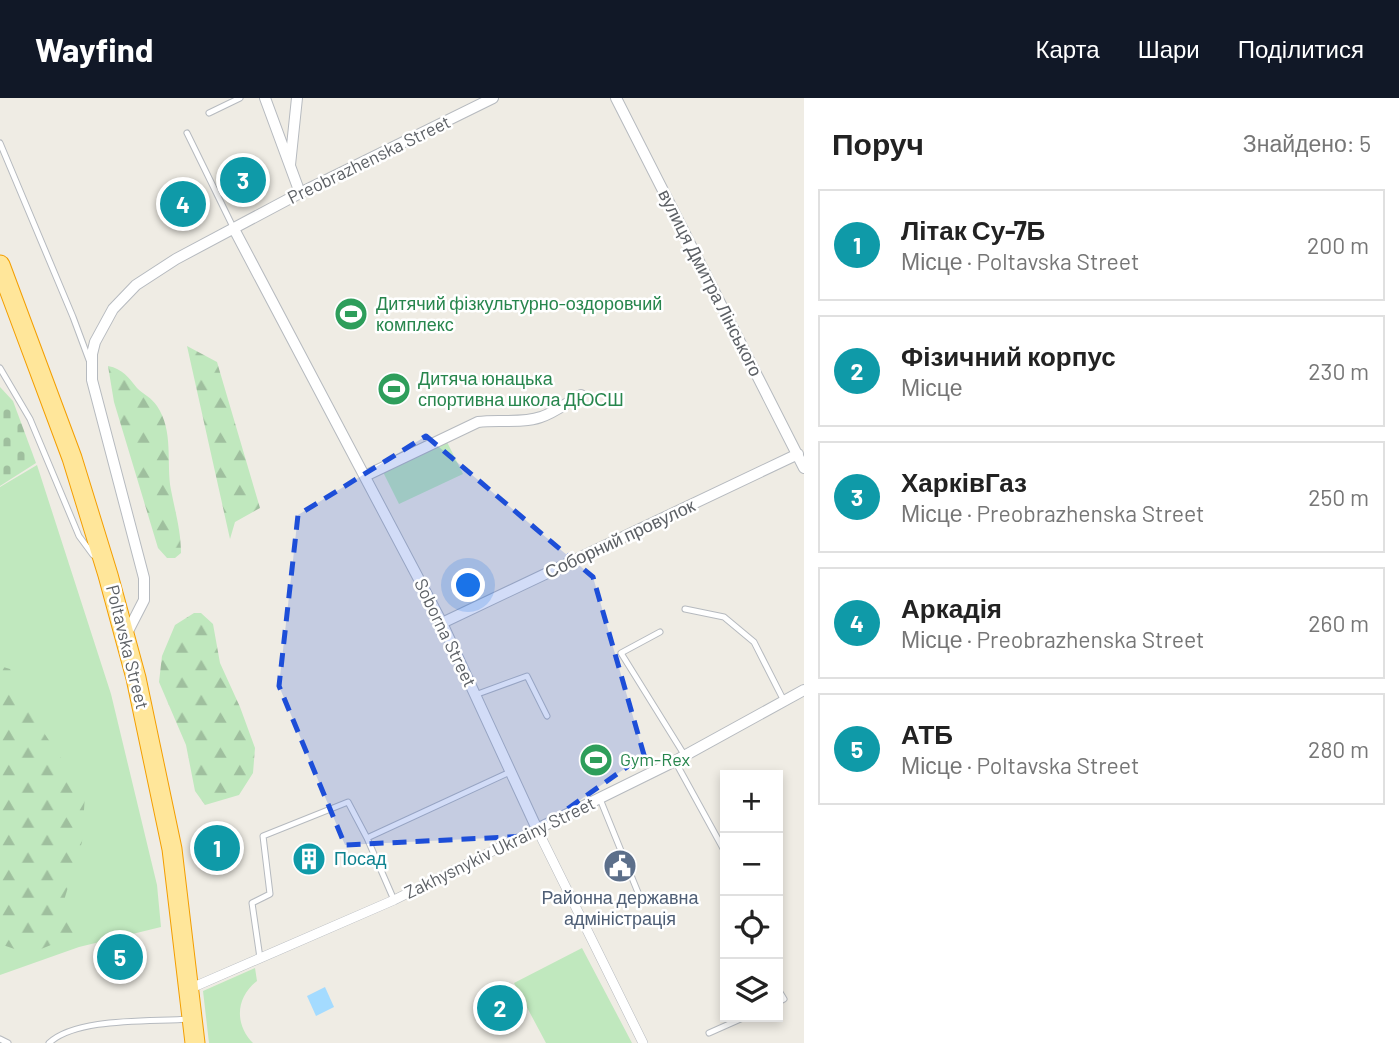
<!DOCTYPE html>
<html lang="uk">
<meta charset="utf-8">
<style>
body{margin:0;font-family:Barlow,sans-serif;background:#f6f6f6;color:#222}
.controls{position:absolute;right:21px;bottom:21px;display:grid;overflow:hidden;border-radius:0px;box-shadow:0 4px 10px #0003}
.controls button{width:63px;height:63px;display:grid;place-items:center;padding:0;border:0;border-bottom:2px solid #e0e0e0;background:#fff;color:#222;font:35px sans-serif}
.you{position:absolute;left:469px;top:488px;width:24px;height:24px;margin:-18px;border:5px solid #fff;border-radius:50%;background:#1a73e8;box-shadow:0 0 0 10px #1a73e833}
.badge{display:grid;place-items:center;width:46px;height:46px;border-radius:50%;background:#111827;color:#fff;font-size:23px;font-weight:700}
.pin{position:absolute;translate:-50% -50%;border:4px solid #fff;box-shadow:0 2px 7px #0006}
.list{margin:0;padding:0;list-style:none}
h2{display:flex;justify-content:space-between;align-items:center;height:91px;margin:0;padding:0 28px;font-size:30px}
h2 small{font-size:23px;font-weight:400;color:#767676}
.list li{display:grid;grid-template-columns:46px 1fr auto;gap:21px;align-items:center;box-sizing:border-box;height:112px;margin:0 14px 14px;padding:0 14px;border:2px solid #e0e0e0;border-radius:0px}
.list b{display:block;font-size:26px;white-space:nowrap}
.list p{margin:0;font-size:23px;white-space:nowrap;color:#767676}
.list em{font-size:23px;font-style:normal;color:#767676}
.icon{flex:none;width:38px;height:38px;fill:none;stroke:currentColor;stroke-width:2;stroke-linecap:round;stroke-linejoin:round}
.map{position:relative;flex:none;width:804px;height:945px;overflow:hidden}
header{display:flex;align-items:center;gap:42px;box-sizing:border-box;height:98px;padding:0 35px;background:#111827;color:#fff}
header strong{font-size:33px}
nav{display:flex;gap:38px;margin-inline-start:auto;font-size:24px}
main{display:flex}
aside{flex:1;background:#fff}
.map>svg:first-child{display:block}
.green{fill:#c0e8be}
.forest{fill:url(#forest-firs)}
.cemetery{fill:url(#cemetery-stones)}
.water{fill:#a4dbff}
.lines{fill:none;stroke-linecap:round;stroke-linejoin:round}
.service-casing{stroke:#b6babf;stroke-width:7}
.pedestrian-casing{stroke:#b6babf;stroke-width:10}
.minor-casing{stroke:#b6babf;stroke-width:12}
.trunk-casing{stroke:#f39e00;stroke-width:21}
.service{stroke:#fff;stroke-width:5}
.pedestrian{stroke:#fff;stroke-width:9}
.minor{stroke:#fff;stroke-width:10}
.trunk{stroke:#ffe69a;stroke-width:19}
.marked{fill:#1d4ed8;fill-opacity:0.2;stroke:#1d4ed8;stroke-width:5;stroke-dasharray:14 9;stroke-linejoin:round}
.labels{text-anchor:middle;stroke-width:5;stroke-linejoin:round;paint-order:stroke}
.street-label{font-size:18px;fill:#5c6065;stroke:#fff}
.leisure-label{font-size:18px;fill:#27864d;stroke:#fff;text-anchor:start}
.culture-label{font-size:18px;fill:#0d838f;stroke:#fff;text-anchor:start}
.service-label{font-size:18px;fill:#4e5e75;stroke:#fff}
</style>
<header>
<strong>Wayfind</strong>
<nav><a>Карта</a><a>Шари</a><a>Поділитися</a></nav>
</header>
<main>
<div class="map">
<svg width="804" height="945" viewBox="0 0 804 945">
<defs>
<pattern id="forest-firs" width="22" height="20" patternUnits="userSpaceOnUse" patternTransform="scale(1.75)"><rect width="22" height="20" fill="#c0e8be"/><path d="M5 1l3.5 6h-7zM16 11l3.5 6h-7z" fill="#9fbf9e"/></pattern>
<pattern id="cemetery-stones" width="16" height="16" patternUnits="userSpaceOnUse" patternTransform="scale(1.75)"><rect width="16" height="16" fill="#c0e8be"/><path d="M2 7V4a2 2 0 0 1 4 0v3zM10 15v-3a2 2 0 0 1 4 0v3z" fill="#9fbf9e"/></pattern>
</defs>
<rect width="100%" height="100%" fill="#efece4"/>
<!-- green -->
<path class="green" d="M446 342 463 376 399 406 383 374Z
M37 367 111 596 157 787 161 829 79 849 0 877V389Z
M582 850 632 945H546L514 885Z
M255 870 257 883C236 899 234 926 253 945H209L203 893Z"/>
<!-- forest -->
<path class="forest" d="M187 248 217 264 260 410 235 424 230 441Z
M108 268C123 271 128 279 137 290 143 296 152 300 157 308 174 333 166 364 171 392 175 413 181 433 181 455L175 460H167L158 450 114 304Z
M194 515H201L213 526 220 565 240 609 255 650 253 675 239 697 205 707 195 693 186 647 159 584 162 558 175 527Z
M0 568 10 571 38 626 85 696 82 744 61 812 80 835 29 856 0 846Z"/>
<!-- cemetery -->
<path class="cemetery" d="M0 289 13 303 36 365 0 388Z"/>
<!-- water -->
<path class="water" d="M325 889 334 909 316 918 307 898Z"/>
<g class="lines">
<defs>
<path id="service" d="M209 15 240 0
M187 35 234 131
M0 45 73 219 89 262
M0 270 30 321 79 438 93 457
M685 511 724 519 754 544 784 603
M660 534 621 555 685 658
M475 597 527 578 547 618
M675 663 725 754
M600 701 639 797
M394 802 367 740 510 674
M260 860 252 805 270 796 263 738 348 704 367 740
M778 891 784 901 778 904
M709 935 745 919
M0 941 8 945
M49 945C77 919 151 924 189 921"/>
<path id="pedestrian" d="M189 891 394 802 537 731 643 945"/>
<path id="minor" d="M265 0 300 95
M616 0 804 370
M290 67 297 0
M234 131 442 525 537 731 675 663 804 592
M365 378 478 324C498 321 521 326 541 319 554 315 568 304 581 297
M442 525 798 356
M126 537 144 502V480L92 282V256L95 244 113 211 136 187 176 161 300 95 493 0"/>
<path id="trunk" d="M0 167 72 360 108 477 136 580 172 751 195 945"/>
</defs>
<!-- service casing -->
<use href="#service" class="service-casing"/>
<!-- pedestrian casing -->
<use href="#pedestrian" class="pedestrian-casing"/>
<!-- minor casing -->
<use href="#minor" class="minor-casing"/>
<!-- trunk casing -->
<use href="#trunk" class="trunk-casing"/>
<!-- service -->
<use href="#service" class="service"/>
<!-- pedestrian -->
<use href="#pedestrian" class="pedestrian"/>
<!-- minor -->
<use href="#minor" class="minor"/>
<!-- trunk -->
<use href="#trunk" class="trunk"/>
</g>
<!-- marked area -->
<path class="marked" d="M426 338 593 479 644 657 529 738 345 747 279 588 298 417Z"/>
<!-- icons -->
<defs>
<symbol id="stadium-disc" viewBox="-11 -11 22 22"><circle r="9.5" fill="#2e9e5b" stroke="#fff"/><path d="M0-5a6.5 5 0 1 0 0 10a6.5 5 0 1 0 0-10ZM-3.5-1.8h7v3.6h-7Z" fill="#fff"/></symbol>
<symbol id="building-disc" viewBox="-11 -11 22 22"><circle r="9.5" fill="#0f9aa8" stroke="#fff"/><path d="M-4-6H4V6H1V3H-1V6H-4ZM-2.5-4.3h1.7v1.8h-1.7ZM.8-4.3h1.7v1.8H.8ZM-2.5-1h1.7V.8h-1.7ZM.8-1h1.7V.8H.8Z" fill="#fff"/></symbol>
<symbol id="civic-disc" viewBox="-11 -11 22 22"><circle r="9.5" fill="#5c6f8a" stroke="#fff"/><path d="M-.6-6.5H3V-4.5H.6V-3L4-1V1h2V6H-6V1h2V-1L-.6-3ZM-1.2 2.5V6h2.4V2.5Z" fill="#fff"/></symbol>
</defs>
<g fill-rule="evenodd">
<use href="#stadium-disc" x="332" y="197" width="38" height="38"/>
<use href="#stadium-disc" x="375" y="272" width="38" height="38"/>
<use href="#stadium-disc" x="577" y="643" width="38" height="38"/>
<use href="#building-disc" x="290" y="742" width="38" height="38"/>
<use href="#civic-disc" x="601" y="749" width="38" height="38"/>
</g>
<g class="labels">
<!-- street labels -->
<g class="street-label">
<text transform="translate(369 62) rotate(-26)" y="6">Preobrazhenska Street</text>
<text transform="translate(710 185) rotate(63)" y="6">вулиця Дмитра Лінського</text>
<text transform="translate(620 441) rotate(-25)" y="6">Соборний провулок</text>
<text transform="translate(445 535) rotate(64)" y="6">Soborna Street</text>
<text transform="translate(127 549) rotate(76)" y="6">Poltavska Street</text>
<text transform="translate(500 750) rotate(-26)" y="6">Zakhysnykiv Ukrainy Street</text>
</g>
<!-- leisure labels -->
<g class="leisure-label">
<text x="376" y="212">Дитячий фізкультурно-оздоровчий<tspan x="376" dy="21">комплекс</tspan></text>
<text x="418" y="287">Дитяча юнацька<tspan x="418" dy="21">спортивна школа ДЮСШ</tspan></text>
<text x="620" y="668">Gym-Rex</text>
</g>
<!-- culture labels -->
<g class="culture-label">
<text x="334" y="767">Посад</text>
</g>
<!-- service labels -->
<g class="service-label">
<text x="620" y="806">Районна державна<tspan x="620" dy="21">адміністрація</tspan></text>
</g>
</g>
</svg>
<div class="controls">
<button>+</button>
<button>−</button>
<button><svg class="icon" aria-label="locate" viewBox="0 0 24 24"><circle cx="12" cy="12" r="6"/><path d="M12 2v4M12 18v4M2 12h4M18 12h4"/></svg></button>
<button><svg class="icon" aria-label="layers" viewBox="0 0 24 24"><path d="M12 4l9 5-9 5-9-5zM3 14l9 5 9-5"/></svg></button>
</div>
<div class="you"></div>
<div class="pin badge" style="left:217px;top:750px;background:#0f9aa8">1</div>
<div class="pin badge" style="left:500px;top:910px;background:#0f9aa8">2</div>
<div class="pin badge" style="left:243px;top:82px;background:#0f9aa8">3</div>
<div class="pin badge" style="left:183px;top:106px;background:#0f9aa8">4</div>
<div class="pin badge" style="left:120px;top:859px;background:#0f9aa8">5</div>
</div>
<aside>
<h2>Поруч<small>Знайдено: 5</small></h2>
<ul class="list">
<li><span class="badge" style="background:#0f9aa8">1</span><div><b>Літак Су-7Б</b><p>Місце · Poltavska Street</p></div><em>200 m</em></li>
<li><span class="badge" style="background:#0f9aa8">2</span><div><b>Фізичний корпус</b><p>Місце</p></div><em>230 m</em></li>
<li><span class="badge" style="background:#0f9aa8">3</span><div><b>ХарківГаз</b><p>Місце · Preobrazhenska Street</p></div><em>250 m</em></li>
<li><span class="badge" style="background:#0f9aa8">4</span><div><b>Аркадія</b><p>Місце · Preobrazhenska Street</p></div><em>260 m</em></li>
<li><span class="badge" style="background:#0f9aa8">5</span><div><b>АТБ</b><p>Місце · Poltavska Street</p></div><em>280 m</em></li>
</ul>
</aside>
</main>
